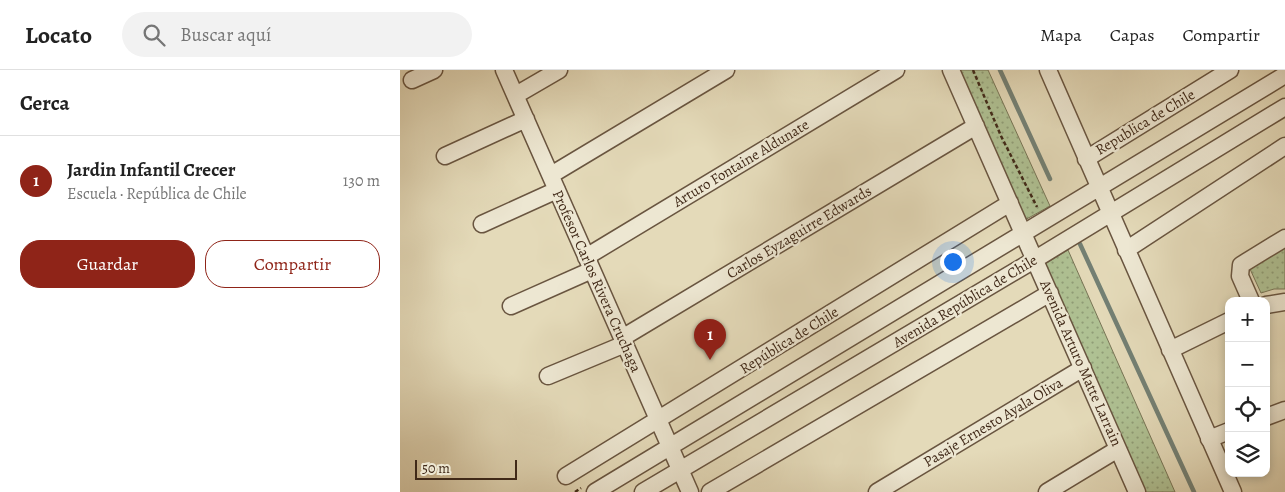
<!DOCTYPE html>
<html lang="es">
<meta charset="utf-8">
<style>
body{margin:0;font-family:Alegreya,serif;background:#f2f2f2;color:#222}
.controls{position:absolute;right:15px;bottom:15px;display:grid;overflow:hidden;border-radius:10px;box-shadow:0 2px 8px #0003}
.controls button{width:45px;height:45px;display:grid;place-items:center;padding:0;border:0;border-bottom:1px solid #e0e0e0;background:#fff;color:#222;font:25px sans-serif}
.scale{position:absolute;left:15px;bottom:12px;width:102px;box-sizing:border-box;padding-left:5px;border:2px solid #402918;border-top:0;font-size:14px;line-height:18px;white-space:nowrap;color:#402918;-webkit-text-stroke:4px #ede7d2;paint-order:stroke}
.you{position:absolute;left:552px;top:191px;width:18px;height:18px;margin:-12px;border:4px solid #fff;border-radius:50%;background:#1a73e8;box-shadow:0 0 0 8px #1a73e833}
.badge{display:grid;place-items:center;width:32px;height:32px;border-radius:50%;background:#8f2418;color:#fff;font-size:16px;font-weight:700}
.pin{position:absolute;translate:-50% -41px;filter:drop-shadow(0 1px 2px #0008)}
.pin::after{content:'';position:absolute;top:26px;width:18px;height:15px;background:inherit;clip-path:polygon(0 0,100% 0,50% 100%)}
.list{margin:0;padding:0;list-style:none}
h2{display:flex;justify-content:space-between;align-items:center;height:65px;margin:0;padding:0 20px;font-size:21px}
h2 small{font-size:16px;font-weight:400;color:#767676}
.list li{display:grid;grid-template-columns:32px 1fr auto;gap:15px;align-items:center;box-sizing:border-box;height:90px;padding:0 20px;border-top:1px solid #e0e0e0}
.list b{display:block;font-size:19px;white-space:nowrap}
.list p{margin:0;font-size:16px;white-space:nowrap;color:#767676}
.list em{font-size:16px;font-style:normal;color:#767676}
.actions{display:flex;gap:10px;padding:15px 20px}
.actions a{flex:1;padding:11px 0;border:1px solid #8f2418;border-radius:20px;text-align:center;font-size:18px;color:#8f2418}
.actions .main{background:#8f2418;color:#fff}
.icon{flex:none;width:28px;height:28px;fill:none;stroke:currentColor;stroke-width:2;stroke-linecap:round;stroke-linejoin:round}
.map{position:relative;flex:none;width:885px;height:422px;overflow:hidden}
header{display:flex;align-items:center;gap:30px;box-sizing:border-box;height:70px;padding:0 25px;background:#fff;border-bottom:1px solid #e0e0e0}
header strong{font-size:24px}
nav{display:flex;gap:28px;margin-inline-start:auto;font-size:18px}
.search{width:350px;height:45px;background:#f2f2f2;display:flex;align-items:center;gap:12px;box-sizing:border-box;padding:0 18px;border-radius:28px;color:#767676;font-size:19px}
main{display:flex}
aside{flex:1;background:#fff}
.map>svg:first-child{display:block}
.park{fill:url(#park-dots);stroke:#787556}
.lines{fill:none;stroke-linecap:round;stroke-linejoin:round}
.stream{stroke:#738074;stroke-width:4.5}
.street-casing{stroke:#695540;stroke-width:19}
.path{stroke:#402918;stroke-width:2.5;stroke-dasharray:4 2.5;stroke-linecap:butt}
.street{stroke:#ede7d2;stroke-width:16}
.labels{text-anchor:middle;stroke-width:4.5;stroke-linejoin:round;paint-order:stroke}
.street-label{font-size:15px;fill:#402918;stroke:#ede7d2}
</style>
<header>
<strong>Locato</strong>
<div class="search"><svg class="icon" aria-label="search" viewBox="0 0 24 24"><circle cx="10" cy="10" r="6"/><path d="M15 15l6 6"/></svg>Buscar aquí</div>
<nav><a>Mapa</a><a>Capas</a><a>Compartir</a></nav>
</header>
<main>
<aside>
<h2>Cerca<small></small></h2>
<ul class="list">
<li><span class="badge">1</span><div><b>Jardin Infantil Crecer</b><p>Escuela · República de Chile</p></div><em>130 m</em></li>
</ul>
<div class="actions"><a class="main">Guardar</a><a>Compartir</a></div>
</aside>
<div class="map">
<svg width="885" height="422" viewBox="0 0 885 422">
<defs>
<pattern id="park-dots" width="8" height="8" patternUnits="userSpaceOnUse" patternTransform="scale(1.25)"><rect width="8" height="8" fill="#afc193"/><path d="M2 2h.1M6 6h.1" fill="none" stroke="#909d77" stroke-width="1.8" stroke-linecap="round"/></pattern>
</defs>
<rect width="100%" height="100%" fill="#e4dab9"/>
<filter id="stains"><feTurbulence type="fractalNoise" baseFrequency=".004" numOctaves="4"/><feColorMatrix values="0 0 0 0 .2 0 0 0 0 .09 0 0 0 0 .02 0 0 0 .5 -.17"/></filter>
<radialGradient id="worn" r=".72"><stop offset=".6" stop-color="#630" stop-opacity="0"/><stop offset="1" stop-color="#630" stop-opacity=".3"/></radialGradient>
<!-- park -->
<path class="park" d="M557 0H588L650 136 623 151Z
M885 176V219H874L861 223 850 199 861 188Z
M668 180 775 422H744L642 196Z"/>
<g class="lines">
<!-- stream -->
<path class="stream" d="M600 0 650 109
M680 174 794 422"/>
<defs>
<path id="street" d="M104 0 290 422
M551 0 737 422
M648 0 833 422
M12 10 34 0
M116 25 159 0
M45 86 126 49
M686 89 830 0
M151 105 326 0
M82 154 157 120
M726 180 885 76
M186 187 496 0
M851 231 840 206 841 195 885 168
M866 235 885 232
M111 236 192 200
M222 268 576 56
M770 280 829 251
M148 306 225 274
M866 347 885 340
M809 369 829 361
M166 406 610 133
M195 422 885 5
M243 422 634 190 885 37
M310 422 650 223
M477 422 683 298
M647 422 718 379"/>
</defs>
<!-- street casing -->
<use href="#street" class="street-casing"/>
<!-- path -->
<path class="path" d="M573 0 601 66 637 137
M175 422 181 418"/>
<!-- street -->
<use href="#street" class="street"/>
</g>
<g class="labels">
<!-- street labels -->
<g class="street-label">
<text transform="translate(745 52) rotate(-31)" y="5">Republica de Chile</text>
<text transform="translate(341 93) rotate(-31)" y="5">Arturo Fontaine Aldunate</text>
<text transform="translate(399 162) rotate(-31)" y="5">Carlos Eyzaguirre Edwards</text>
<text transform="translate(197 211) rotate(66)" y="5">Profesor Carlos Rivera Cruchaga</text>
<text transform="translate(565 231) rotate(-31)" y="5">Avenida República de Chile</text>
<text transform="translate(389 270) rotate(-32)" y="5">República de Chile</text>
<text transform="translate(681 293) rotate(66)" y="5">Avenida Arturo Matte Larrain</text>
<text transform="translate(593 352) rotate(-31)" y="5">Pasaje Ernesto Ayala Oliva</text>
</g>
</g>
<rect width="100%" height="100%" filter="url(#stains)"/>
<rect width="100%" height="100%" fill="url(#worn)"/>
</svg>
<div class="controls">
<button>+</button>
<button>−</button>
<button><svg class="icon" aria-label="locate" viewBox="0 0 24 24"><circle cx="12" cy="12" r="6"/><path d="M12 2v4M12 18v4M2 12h4M18 12h4"/></svg></button>
<button><svg class="icon" aria-label="layers" viewBox="0 0 24 24"><path d="M12 4l9 5-9 5-9-5zM3 14l9 5 9-5"/></svg></button>
</div>
<div class="scale">50 m</div>
<div class="you"></div>
<div class="pin badge" style="left:310px;top:290px">1</div>
</div>
</main>
